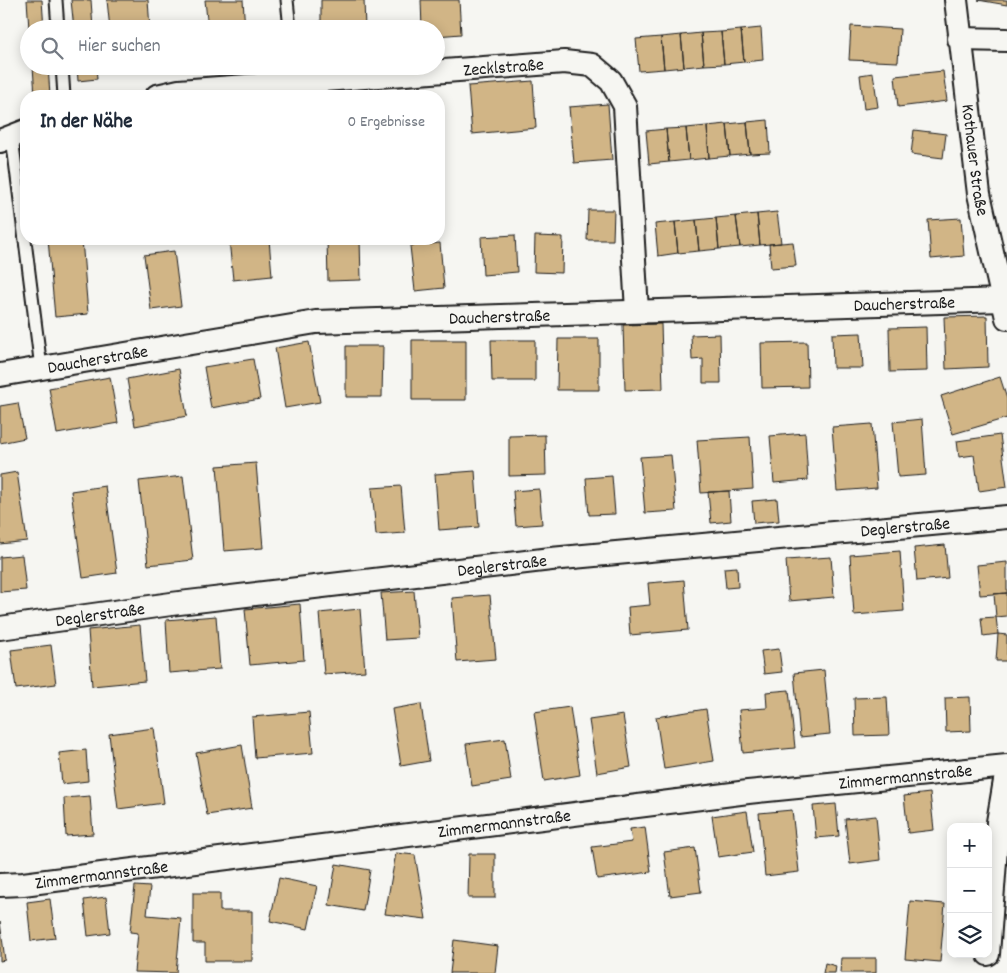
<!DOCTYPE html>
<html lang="de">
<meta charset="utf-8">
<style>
body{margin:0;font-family:Dekko,sans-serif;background:#f2f2f3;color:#1f2937}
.controls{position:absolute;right:15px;bottom:15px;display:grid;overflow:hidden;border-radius:10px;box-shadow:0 2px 12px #0003}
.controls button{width:45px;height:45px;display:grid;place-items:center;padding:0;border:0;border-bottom:1px solid #e0e1e3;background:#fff;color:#1f2937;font:25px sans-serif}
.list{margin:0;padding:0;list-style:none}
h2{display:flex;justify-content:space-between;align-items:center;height:65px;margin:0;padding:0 20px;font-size:21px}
h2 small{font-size:16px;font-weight:400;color:#747a83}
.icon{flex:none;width:28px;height:28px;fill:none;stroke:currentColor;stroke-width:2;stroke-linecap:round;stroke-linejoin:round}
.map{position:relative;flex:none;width:1007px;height:973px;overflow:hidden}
.search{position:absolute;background:#fff;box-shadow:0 2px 12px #0003;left:20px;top:20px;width:425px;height:55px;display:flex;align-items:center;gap:12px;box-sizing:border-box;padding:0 18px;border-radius:28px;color:#747a83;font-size:19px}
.panel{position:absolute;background:#fff;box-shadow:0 2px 12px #0003;left:20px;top:90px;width:425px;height:155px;border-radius:20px}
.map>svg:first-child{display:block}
.building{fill:#d1b586;stroke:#1c1c1c}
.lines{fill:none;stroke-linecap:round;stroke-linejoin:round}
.service-casing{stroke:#1c1c1c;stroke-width:15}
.minor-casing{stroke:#1c1c1c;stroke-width:26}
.service{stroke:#f6f6f2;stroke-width:11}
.minor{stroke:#f6f6f2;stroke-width:22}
.labels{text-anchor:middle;stroke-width:4.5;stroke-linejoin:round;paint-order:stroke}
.street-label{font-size:18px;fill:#1c1c1c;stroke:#f6f6f2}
</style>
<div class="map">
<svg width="1007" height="973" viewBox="0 0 1007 973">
<rect width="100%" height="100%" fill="#f6f6f2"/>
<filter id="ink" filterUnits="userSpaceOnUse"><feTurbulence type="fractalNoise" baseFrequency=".02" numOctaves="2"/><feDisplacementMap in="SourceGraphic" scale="10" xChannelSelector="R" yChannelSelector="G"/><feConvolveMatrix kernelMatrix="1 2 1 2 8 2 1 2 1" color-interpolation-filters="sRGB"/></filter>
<g filter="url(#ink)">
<!-- building -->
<path class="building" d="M27 0H42L44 29H29Z
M71 0H91L93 29H74Z
M107 0H148L150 29H110Z
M205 0H243L245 29H208Z
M321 0H364L365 29H321Z
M421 0H459L461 34 436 36V29H422Z
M978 0H1007V5Z
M851 26 900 29 898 62 849 60Z
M761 28 763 60 744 62 741 30Z
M741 30 744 62 724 64 721 32Z
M721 32 724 64 704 65 701 33Z
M701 33 704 65 684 67 681 35Z
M681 35 684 67 664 69 661 37Z
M661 37 664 69 639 71 636 39Z
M33 66H48L50 95 35 96Z
M77 66H96L97 79 78 81Z
M113 66H154V68L114 72Z
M943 71 947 101 898 107 895 76Z
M873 73 878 107 864 109 860 75Z
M533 81 536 128 472 134 468 86Z
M422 90 423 96H384V93Z
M608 104 612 160 574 163 569 107Z
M768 120 770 153 750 154 747 122Z
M747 122 750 154 730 156 727 124Z
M727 124 730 156 709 158 707 126Z
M707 126 709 158 689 160 686 128Z
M686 128 689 160 669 162 666 129Z
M666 129 669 162 649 164 646 131Z
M914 130 946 134 943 158 911 154Z
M588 210H614L613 240H587Z
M777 212 781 243 760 245 757 214Z
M757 214 760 245 740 247 736 216Z
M736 216 740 247 719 249 716 218Z
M716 218 719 249 699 251 696 220Z
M961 218 964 256 931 259 928 220Z
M696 220 699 251 678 253 675 222Z
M675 222 678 253 658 256 655 224Z
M515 235 517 272 483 275 481 237Z
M535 236 563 237 562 273 534 272Z
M48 239H82L88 314 55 317Z
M229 239H269L272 276 233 280Z
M327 239H360L361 280 328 281Z
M793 242 796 266 771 268 769 244Z
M440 243 444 288 415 291 410 246Z
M174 251 181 306 151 310 144 255Z
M987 316 988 367 946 369 944 317Z
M661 324 663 389 625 390 623 325Z
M926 327 927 371 890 372 889 328Z
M861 333 863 368H833L832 334Z
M720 334 721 383H703V359L692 360 691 335Z
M558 339H599V390H557Z
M412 340H466V400H412Z
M491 340H535V381H492Z
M309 342 320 402 285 408 275 348Z
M807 342 808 387 762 388 761 343Z
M346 346H383L382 397H346Z
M253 359 260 399 211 408 204 367Z
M179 369 187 416 135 426 127 379Z
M110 377 118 423 57 434 49 388Z
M1000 377 1007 399V418L953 434 941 396Z
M18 403 25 438 0 443V406Z
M922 419 926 475 898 477 893 422Z
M872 424 877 488 837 491 832 427Z
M805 433 808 480 774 483 770 436Z
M545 435 546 475 509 476V436Z
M1000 435 1007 487 979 491 974 455 959 457 957 441Z
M750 437 753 489 701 493 697 440Z
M671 455 676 511 645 513 640 457Z
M256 463 263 548 224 551 217 466Z
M475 471 479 527 439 530 435 474Z
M17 472 27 541 0 544V475Z
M183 476 193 560 148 565 139 481Z
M612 476 615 514 589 515 586 478Z
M105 486 117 573 83 578 71 491Z
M401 486 405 533 376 535 372 488Z
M539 489 542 524 516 526 513 491Z
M729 491 731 521 711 523 708 492Z
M777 499 779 521 754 523 752 501Z
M945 545 948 578 917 581 914 548Z
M900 551 904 611 854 615 850 555Z
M22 555 26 590 0 592V557Z
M831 557 834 597 789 601 786 560Z
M1007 562V593L980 595 977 565Z
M737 567 738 587 726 588 724 568Z
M684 580 688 630 630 635 628 607 650 605 648 583Z
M414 591 418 638 385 640 381 593Z
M1007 593V616L996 617 994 594Z
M490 595 496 659 457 662 452 598Z
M300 604 304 660 250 665 245 609Z
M360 609 365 671 324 674 319 613Z
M216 616 220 669 169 673 166 620Z
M996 617 998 634 983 636 981 618Z
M140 625 145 681 92 686 88 630Z
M998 634 1007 635V661H996Z
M51 645 56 684 16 689 11 650Z
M779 649 782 672 764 674 761 651Z
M824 670 830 734 800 737 794 673Z
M789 690 795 748 743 753 739 710 767 708 766 692Z
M887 697 889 735 855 736 854 698Z
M970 697 971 731 946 732 945 698Z
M421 704 429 761 401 766 392 709Z
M570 707 580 775 544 781 534 712Z
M706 709 714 761 664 769 656 717Z
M309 712 313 753 255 758 252 717Z
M623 715 631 767 597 773 589 720Z
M154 728 164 803 118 809 109 734Z
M505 739 511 780 472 786 466 744Z
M242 745 252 808 207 815 196 753Z
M86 750 88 781 62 784 59 753Z
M930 793 934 830 908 833 904 796Z
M90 796 93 834 66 836 64 798Z
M836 804 839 836 816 838 813 806Z
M792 810 799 872 765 876 759 813Z
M747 811 753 852 718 857 712 816Z
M876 816 880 860 850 864 845 819Z
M645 827 651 872 597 879 592 847 632 842 630 829Z
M695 848 701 892 670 896 664 852Z
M396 853 415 855 426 919 385 914Z
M469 854H495V898H468Z
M336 864 370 870 363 911 329 905Z
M279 878 317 886 308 929 270 921Z
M135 886 150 887 147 915 181 918 176 973 134 972 138 933 130 932Z
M193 893H220V911H252V961H205V943H193Z
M106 897 110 933 88 936 84 900Z
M50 899 55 938 31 941 27 902Z
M910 901 945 904 940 962 905 959Z
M0 922 5 960 0 961Z
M454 940 498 946 495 973H450Z
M841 958H876V973H840Z
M825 963 836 966 835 973H823Z"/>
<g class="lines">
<defs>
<path id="service" d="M56 0 58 29
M287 0 290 29
M62 66 64 96
M295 66 297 82
M12 137 41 368"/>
<g id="minor">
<path id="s1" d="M956 0 979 194 1007 318"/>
<path d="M959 39 1007 40"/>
<path id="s2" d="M157 96 179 91 564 62 592 65 611 81 625 106 637 311"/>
<path d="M0 141 26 131"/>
<path id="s3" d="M0 375 316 322 1003 300"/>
<path id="s4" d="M0 628 171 604 551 559 1007 517"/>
<path id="s5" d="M0 885 23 884 748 792 1007 766"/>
<path d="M988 954 998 822 1007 769"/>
</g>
</defs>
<!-- service casing -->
<use href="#service" class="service-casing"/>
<!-- minor casing -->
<use href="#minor" class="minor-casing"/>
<!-- service -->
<use href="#service" class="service"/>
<!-- minor -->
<use href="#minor" class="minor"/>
</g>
</g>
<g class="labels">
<!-- street labels -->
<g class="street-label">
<text dy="6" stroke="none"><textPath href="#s2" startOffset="348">Zecklstraße</textPath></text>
<text dy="6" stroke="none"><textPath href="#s1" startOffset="161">Kothauer Straße</textPath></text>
<text dy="6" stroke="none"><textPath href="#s3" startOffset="909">Daucherstraße</textPath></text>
<text dy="6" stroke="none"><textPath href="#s3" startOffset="504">Daucherstraße</textPath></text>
<text dy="6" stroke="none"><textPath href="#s3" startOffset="99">Daucherstraße</textPath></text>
<text dy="6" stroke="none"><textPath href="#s4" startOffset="911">Deglerstraße</textPath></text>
<text dy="6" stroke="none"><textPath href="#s4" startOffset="506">Deglerstraße</textPath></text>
<text dy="6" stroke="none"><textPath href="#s4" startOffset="101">Deglerstraße</textPath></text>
<text dy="6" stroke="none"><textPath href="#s5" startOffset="912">Zimmermannstraße</textPath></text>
<text dy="6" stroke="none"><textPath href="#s5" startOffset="508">Zimmermannstraße</textPath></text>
<text dy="6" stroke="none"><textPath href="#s5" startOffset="102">Zimmermannstraße</textPath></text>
</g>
</g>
</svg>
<div class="controls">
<button>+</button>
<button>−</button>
<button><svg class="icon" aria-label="layers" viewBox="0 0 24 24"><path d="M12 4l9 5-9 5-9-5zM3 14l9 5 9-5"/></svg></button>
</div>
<div class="search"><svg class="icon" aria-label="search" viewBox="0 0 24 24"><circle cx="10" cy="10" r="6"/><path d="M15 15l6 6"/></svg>Hier suchen</div>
<section class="panel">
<h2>In der Nähe<small>0 Ergebnisse</small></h2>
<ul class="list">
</ul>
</section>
</div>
